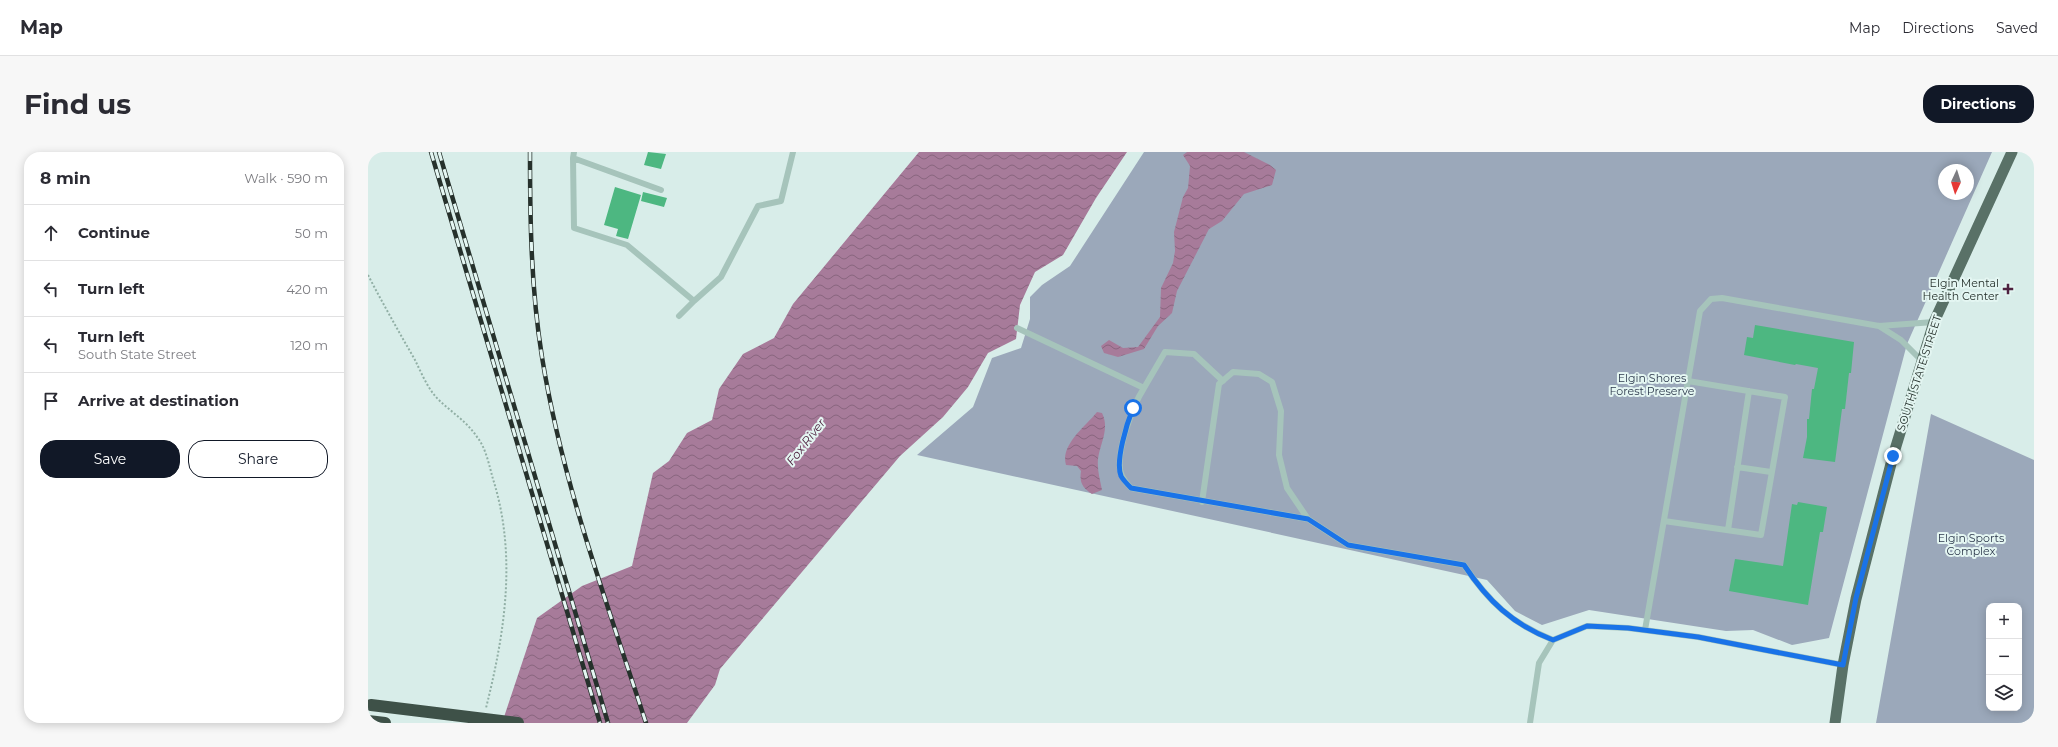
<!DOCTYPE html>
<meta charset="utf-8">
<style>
body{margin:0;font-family:Montserrat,sans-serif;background:#f7f7f7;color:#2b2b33}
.controls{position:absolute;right:12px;bottom:12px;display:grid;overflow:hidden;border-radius:8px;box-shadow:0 2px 10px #0003}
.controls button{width:36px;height:36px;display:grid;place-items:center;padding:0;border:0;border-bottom:1px solid #e1e1e2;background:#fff;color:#2b2b33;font:20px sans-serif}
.compass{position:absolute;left:1570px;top:12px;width:36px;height:36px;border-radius:50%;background:#fff;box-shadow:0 2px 10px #0003;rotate:184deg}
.stop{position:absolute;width:12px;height:12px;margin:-9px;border:3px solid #1a73e8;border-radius:50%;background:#fff}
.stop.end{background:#1a73e8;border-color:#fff;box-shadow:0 1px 4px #0008}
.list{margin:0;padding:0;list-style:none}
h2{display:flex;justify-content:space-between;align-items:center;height:52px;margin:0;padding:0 16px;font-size:17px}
h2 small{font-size:13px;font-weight:400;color:#7c7c81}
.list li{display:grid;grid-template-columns:26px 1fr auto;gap:12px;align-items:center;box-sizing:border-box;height:56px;padding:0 16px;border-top:1px solid #e1e1e2}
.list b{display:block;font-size:15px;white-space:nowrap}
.list p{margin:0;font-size:13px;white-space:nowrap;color:#7c7c81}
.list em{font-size:13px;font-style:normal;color:#7c7c81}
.actions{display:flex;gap:8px;padding:12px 16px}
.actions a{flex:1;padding:9px 0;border:1px solid #111827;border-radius:16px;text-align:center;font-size:14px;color:#111827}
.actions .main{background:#111827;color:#fff}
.icon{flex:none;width:22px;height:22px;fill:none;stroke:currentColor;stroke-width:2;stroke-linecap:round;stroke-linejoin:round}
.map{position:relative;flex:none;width:1666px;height:571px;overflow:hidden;border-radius:16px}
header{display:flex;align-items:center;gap:24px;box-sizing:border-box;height:56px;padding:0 20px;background:#fff;border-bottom:1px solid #e1e1e2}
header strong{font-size:19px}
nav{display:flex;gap:22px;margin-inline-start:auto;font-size:14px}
.intro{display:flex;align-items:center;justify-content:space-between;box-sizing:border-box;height:96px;padding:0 24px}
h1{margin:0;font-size:28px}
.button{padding:10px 18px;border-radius:16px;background:#111827;color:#fff;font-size:14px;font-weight:700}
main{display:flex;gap:24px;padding:0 24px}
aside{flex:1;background:#fff;border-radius:16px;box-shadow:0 2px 10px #0003}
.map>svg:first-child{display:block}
.park{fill:#9ba8ba;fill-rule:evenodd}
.water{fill:url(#water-waves)}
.building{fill:#4db781}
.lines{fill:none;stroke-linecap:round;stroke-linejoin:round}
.path{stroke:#91afa5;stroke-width:2;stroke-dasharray:2 2;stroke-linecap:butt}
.service{stroke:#a6c4bb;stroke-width:6}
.primary{stroke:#597167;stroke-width:11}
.motorway{stroke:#3e5148;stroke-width:12}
.rail-casing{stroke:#26312c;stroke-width:4.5}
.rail{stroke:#e4f6f2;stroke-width:3;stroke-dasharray:9;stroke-linecap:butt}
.motorway-bridge{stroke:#3e5148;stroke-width:12}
.route{stroke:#1a73e8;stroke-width:5}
.poi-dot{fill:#4d213f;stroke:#e4f6f2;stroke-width:1.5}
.labels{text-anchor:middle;stroke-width:4;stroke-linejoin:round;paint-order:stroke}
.poi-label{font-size:11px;fill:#26312c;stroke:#e4f6f2;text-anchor:end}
.street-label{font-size:11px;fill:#26312c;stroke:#e4f6f2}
.park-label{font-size:11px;fill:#2d394c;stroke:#e4f6f2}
.water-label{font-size:12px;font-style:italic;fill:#4d213f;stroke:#e4f6f2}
</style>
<header>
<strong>Map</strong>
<nav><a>Map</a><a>Directions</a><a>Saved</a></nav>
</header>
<div class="intro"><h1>Find us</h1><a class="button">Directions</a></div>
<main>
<aside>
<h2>8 min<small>Walk · 590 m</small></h2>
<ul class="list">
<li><svg class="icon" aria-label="ahead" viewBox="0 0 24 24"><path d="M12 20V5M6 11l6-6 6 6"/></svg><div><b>Continue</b></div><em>50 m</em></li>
<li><svg class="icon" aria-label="left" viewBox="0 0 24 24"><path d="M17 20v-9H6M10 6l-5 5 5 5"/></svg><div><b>Turn left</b></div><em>420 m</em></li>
<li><svg class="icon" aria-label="left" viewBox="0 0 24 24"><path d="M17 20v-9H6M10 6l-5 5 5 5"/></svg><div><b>Turn left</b><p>South State Street</p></div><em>120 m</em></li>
<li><svg class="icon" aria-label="arrive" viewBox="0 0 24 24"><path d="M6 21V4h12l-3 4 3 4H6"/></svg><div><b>Arrive at destination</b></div></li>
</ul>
<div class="actions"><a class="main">Save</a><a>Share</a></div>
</aside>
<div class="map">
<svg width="1666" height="571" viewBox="0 0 1666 571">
<defs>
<pattern id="water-waves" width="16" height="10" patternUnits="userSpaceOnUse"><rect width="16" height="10" fill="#a77b9a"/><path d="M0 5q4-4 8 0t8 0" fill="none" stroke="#88657e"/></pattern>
</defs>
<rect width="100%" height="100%" fill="#d8ede9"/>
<!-- park -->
<path class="park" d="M776 0H1624L1539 192 1461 486 1424 493 1385 478 1358 479 1221 458 1174 473 1147 459 1119 428 549 303 605 255 624 206 653 196 662 167V145L674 133 702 114ZM1576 18H1600V42H1576Z
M1563 262 1666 308V571H1508ZM1621 454H1651V556H1621Z"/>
<!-- water -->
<path class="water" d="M551 0H759L728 46 695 103 667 120 652 153 648 187 620 201 600 235 575 265 532 304 352 517 347 533 319 571H134L169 466 214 434 264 414 285 321 301 309 319 281 344 268 351 237 375 202 406 186 425 152Z
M819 0H876L902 13 908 18 904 33 876 42 854 69 841 77 809 139 804 161 790 174 776 197 750 205 736 201 733 194 741 188 755 196 770 195 792 165 793 136 805 111 807 99 806 80 815 45 820 36 822 14 815 3Z
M729 260 734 261C742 277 732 291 730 307 729 318 732 327 734 338L724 342C715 336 711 331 713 319L709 314 698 313C692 293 717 275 729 260Z"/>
<!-- building -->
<path class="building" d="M280 0 298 2 293 17 276 13Z
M247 35 273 43 260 87 248 84 250 77 236 73Z
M275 40 299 46 296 55 273 49Z
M1387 173 1486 190 1483 221H1481L1477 257H1474L1467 310 1435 306 1439 285V267H1441L1444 237H1446L1450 216 1428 212 1427 213 1376 203 1379 185 1385 186Z
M1430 350 1459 355 1455 380H1452L1440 453 1361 439 1367 407 1415 414 1424 352 1429 353Z"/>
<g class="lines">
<!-- path -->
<path class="path" d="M0 123C15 152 31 180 47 208 53 220 59 235 68 245 81 259 98 268 109 285 118 296 121 313 125 327 149 403 137 480 118 556"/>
<!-- service -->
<path class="service" d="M206 0 205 6 293 38
M205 6 206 76 259 93 326 149 353 125 390 54 413 49 425 0
M311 164 326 149
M1511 174 1533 188 1554 209
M649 176 776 236C765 253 745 305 754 324 756 328 760 333 763 336L940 367
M776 236 797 200 826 202 855 229
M1369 315 1403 320
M834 350 851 232 865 220 891 222 904 230 913 259 911 303 919 336 940 367 980 393 1096 413C1120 449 1144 472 1185 488
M1296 369 1393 383 1417 245 1320 229
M1360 378 1381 239
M1277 478 1332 159 1343 147 1354 146 1511 174 1566 170
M1162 571 1171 511 1185 488 1219 474 1260 476 1330 485 1475 513"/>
<!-- primary -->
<path class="primary" d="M1467 571 1475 513 1488 447 1525 304 1566 170 1644 0"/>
<!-- motorway -->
<path class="motorway" d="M0 569 17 571"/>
<defs>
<path id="rail" d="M63 0 232 571
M71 0 240 571
M162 0C162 69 163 137 174 205 194 330 239 451 278 571"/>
</defs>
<!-- rail casing -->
<use href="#rail" class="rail-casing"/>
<!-- rail -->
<use href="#rail" class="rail"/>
<!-- motorway-bridge -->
<path class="motorway-bridge" d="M3 553 150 571"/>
</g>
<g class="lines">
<!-- route -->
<path class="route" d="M765 256C759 271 747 309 753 324 755 328 760 333 763 336L940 367 980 393 1096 413C1120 449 1144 472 1185 488L1219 474 1260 476 1330 485 1475 513 1488 446 1525 304"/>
</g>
<!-- markers -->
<path class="poi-dot" d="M1638 131h4v4h4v4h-4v4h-4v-4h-4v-4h4z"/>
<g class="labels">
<!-- poi labels -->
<g class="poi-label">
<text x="1631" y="135">Elgin Mental<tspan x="1631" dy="13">Health Center</tspan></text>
</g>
<!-- street labels -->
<g class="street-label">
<text transform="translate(1551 221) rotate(-72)" y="4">SOUTH STATE STREET</text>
</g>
<!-- park labels -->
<g class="park-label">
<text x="1284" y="230">Elgin Shores<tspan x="1284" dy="13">Forest Preserve</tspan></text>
<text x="1603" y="390">Elgin Sports<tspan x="1603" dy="13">Complex</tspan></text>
</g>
<!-- water labels -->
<g class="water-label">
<text transform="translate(438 290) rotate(-52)" y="4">Fox River</text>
</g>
</g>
</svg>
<div class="controls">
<button>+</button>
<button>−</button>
<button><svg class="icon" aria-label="layers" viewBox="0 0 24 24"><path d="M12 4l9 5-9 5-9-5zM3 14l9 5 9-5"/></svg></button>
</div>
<svg class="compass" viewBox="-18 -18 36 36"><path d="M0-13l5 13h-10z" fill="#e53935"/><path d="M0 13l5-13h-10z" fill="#7c7c81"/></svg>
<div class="stop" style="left:765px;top:256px"></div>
<div class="stop end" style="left:1525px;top:304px"></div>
</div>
</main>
